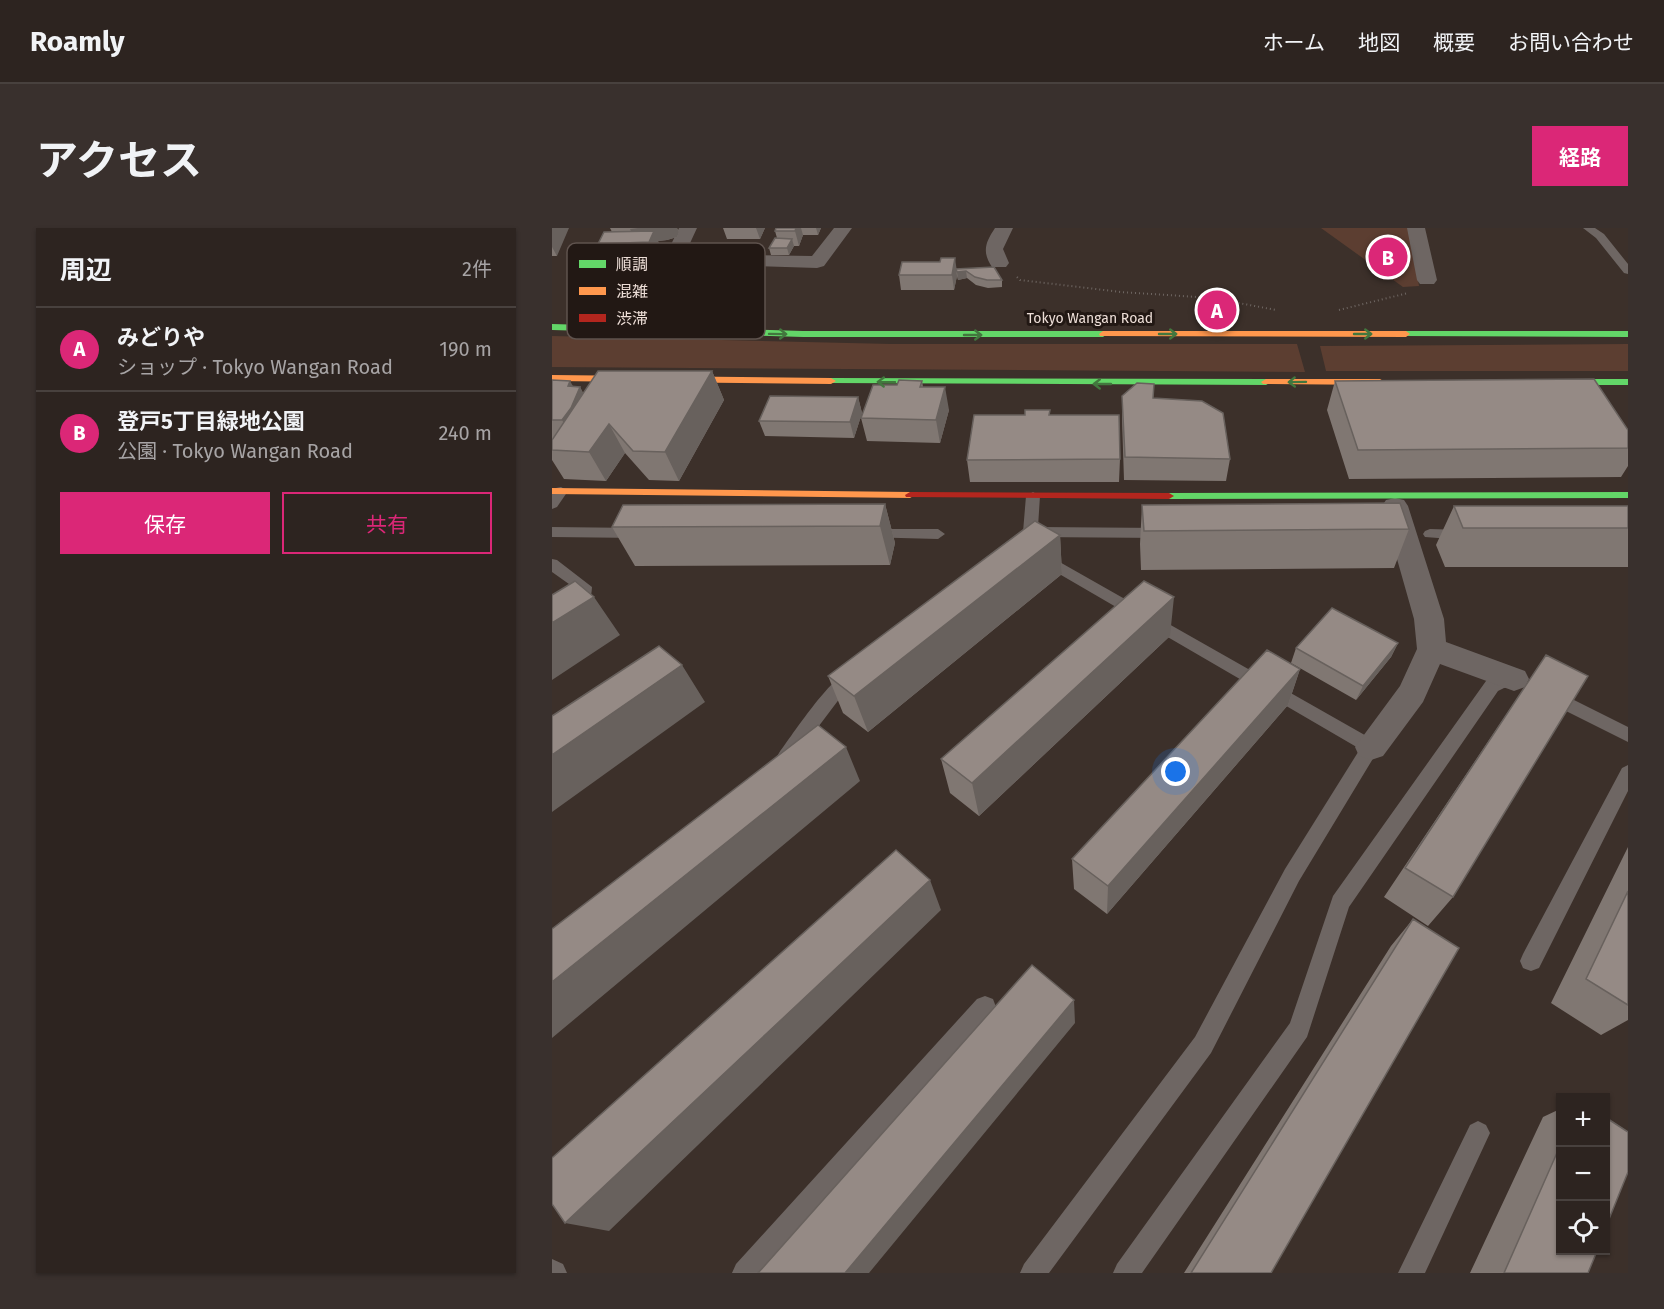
<!DOCTYPE html>
<html lang="ja">
<meta charset="utf-8">
<style>
body{margin:0;font-family:"Fira Sans","Noto Sans JP",sans-serif;background:#39302d;color:#f1f3f6}
.controls{position:absolute;right:18px;bottom:18px;display:grid;overflow:hidden;border-radius:0px;box-shadow:0 2px 4px #0004}
.controls button{width:54px;height:54px;display:grid;place-items:center;padding:0;border:0;border-bottom:2px solid #48413e;background:#2d2420;color:#f1f3f6;font:30px sans-serif}
.you{position:absolute;left:624px;top:544px;width:21px;height:21px;margin:-15px;border:4px solid #fff;border-radius:50%;background:#1a73e8;box-shadow:0 0 0 9px #1a73e833}
.badge{display:grid;place-items:center;width:39px;height:39px;border-radius:50%;background:#db2777;color:#fff;font-size:20px;font-weight:700}
.pin{position:absolute;translate:-50% -50%;border:3px solid #fff;box-shadow:0 2px 6px #0006}
.list{margin:0;padding:0;list-style:none}
h2{display:flex;justify-content:space-between;align-items:center;height:78px;margin:0;padding:0 24px;font-size:26px}
h2 small{font-size:20px;font-weight:400;color:#a7a4a5}
.list li{display:grid;grid-template-columns:39px 1fr auto;gap:18px;align-items:center;box-sizing:border-box;height:84px;padding:0 24px;border-top:2px solid #48413e}
.list b{display:block;font-size:22px;white-space:nowrap}
.list p{margin:0;font-size:20px;white-space:nowrap;color:#a7a4a5}
.list em{font-size:20px;font-style:normal;color:#a7a4a5}
.actions{display:flex;gap:12px;padding:18px 24px}
.actions a{flex:1;padding:14px 0;border:2px solid #db2777;border-radius:0px;text-align:center;font-size:21px;color:#db2777}
.actions .main{background:#db2777;color:#fff}
.icon{flex:none;width:33px;height:33px;fill:none;stroke:currentColor;stroke-width:2;stroke-linecap:round;stroke-linejoin:round}
.map{position:relative;flex:none;width:1076px;height:1045px;overflow:hidden;border-radius:0px}
header{display:flex;align-items:center;gap:36px;box-sizing:border-box;height:84px;padding:0 30px;background:#2d2420;border-bottom:2px solid #48413e}
header strong{font-size:28px}
nav{display:flex;gap:33px;margin-inline-start:auto;font-size:21px}
.intro{display:flex;align-items:center;justify-content:space-between;box-sizing:border-box;height:144px;padding:0 36px}
h1{margin:0;font-size:42px}
.button{padding:15px 27px;border-radius:0px;background:#db2777;color:#fff;font-size:21px;font-weight:700}
main{display:flex;gap:36px;padding:0 36px}
aside{flex:1;background:#2d2420;border-radius:0px;box-shadow:0 2px 4px #0004}
.map>svg:first-child{display:block}
.green{fill:#5c3e31}
.lines{fill:none;stroke-linecap:round;stroke-linejoin:round}
.path{stroke:#6e6662;stroke-width:2;stroke-dasharray:1 3;stroke-linecap:butt}
.lane{fill:#6e6663;fill-rule:evenodd}
.street{fill:#6e6663;fill-rule:evenodd}
.fast{fill:#63d668;fill-rule:evenodd}
.slow{fill:#ff974d;fill-rule:evenodd}
.jam{fill:#b3261e;fill-rule:evenodd}
.wall{fill:#807772}
.shaded-wall{fill:#68615d}
.building{fill:#958a85;stroke:#68615d;stroke-width:1.5}
.oneway{stroke:#42773e}
.labels{text-anchor:middle;stroke-width:6;stroke-linejoin:round;paint-order:stroke}
.far-street-label{font-size:14px;fill:#edded7;stroke:#221814}
.key{fill:#221814;stroke:#5f534e;stroke-width:1.5}
.key-label{font-size:16px;fill:#edded7}
</style>
<header>
<strong>Roamly</strong>
<nav><a>ホーム</a><a>地図</a><a>概要</a><a>お問い合わせ</a></nav>
</header>
<div class="intro"><h1>アクセス</h1><a class="button">経路</a></div>
<main>
<aside>
<h2>周辺<small>2件</small></h2>
<ul class="list">
<li><span class="badge">A</span><div><b>みどりや</b><p>ショップ · Tokyo Wangan Road</p></div><em>190 m</em></li>
<li><span class="badge">B</span><div><b>登戸5丁目緑地公園</b><p>公園 · Tokyo Wangan Road</p></div><em>240 m</em></li>
</ul>
<div class="actions"><a class="main">保存</a><a>共有</a></div>
</aside>
<div class="map">
<svg width="1076" height="1045" viewBox="0 0 1076 1045">
<rect width="100%" height="100%" fill="#3c302a"/>
<!-- green -->
<path class="green" d="M769 0H858L867 58 851 59Z
M0 108 339 116H745L753 144 0 139Z
M1076 116V143H774L768 118Z"/>
<g class="lines">
<!-- path -->
<path class="path" d="M465 49 468 52 569 64 660 70 724 82
M787 82 856 65"/>
<!-- lane -->
<path class="lane" d="M1031 0H1043L1052 6 1076 36V46L1072 45 1044 10Z
M9 259 16 263 5 279 0 281V266L4 260Z
M481 264 488 268 486 299 611 300 618 305 611 310 482 309 475 320H465L463 316 471 304 474 268Z
M0 299 87 300 94 305 87 310 0 309Z
M316 301H386L393 306 386 311 311 309 309 306Z
M878 301 912 302 919 307 912 312 873 309 871 306 873 303Z
M490 324 825 514 828 519 747 653 659 825 497 1045H468L472 1036 643 809 733 641 808 521 485 333 483 329 485 325Z
M0 331 5 332 40 359C39 383 23 401 0 408V394L21 378 24 361 0 344Z
M299 442 305 443 307 448 288 470 239 535 233 537 227 535 224 530 227 525C241 506 279 448 299 442Z
M950 446 973 448 975 453 973 458 952 460 946 463 797 679 755 809 590 1045H561L565 1036 738 795 781 668 934 453Z
M998 460 1076 499V514L992 472 989 467 992 462Z
M1076 537V563L987 740 979 743 971 740 968 733 971 726 1070 540Z
M433 768 441 771 444 779 441 787 210 1045H180L184 1036 425 771Z
M926 893 934 897 938 905 873 1045H846L918 897Z
M0 1031 11 1036 15 1045H0Z"/>
<!-- street -->
<path class="street" d="M127 0H145L133 26 260 28 282 0H300L272 38 265 40 114 35 112 31Z
M443 0H461L451 21 457 35 454 39H440C430 24 433 15 443 0Z
M855 0H873L885 52 882 56H868L865 52Z
M843 270 852 272 856 278 892 391 894 414 973 443 977 451 973 459 962 463 888 436 871 474 831 528 819 532 807 528 803 519 848 458 865 421 862 391 830 278 834 272Z"/>
<!-- fast -->
<path class="fast" d="M0 96 251 103H551L555 106 551 109H251L0 102Z
M854 103H1076V109L851 108V104Z
M279 150 714 151 719 154 714 157 276 155 274 153Z
M1076 151V157H1000L995 154 1000 151Z
M1076 264V270L617 271 612 268 617 265Z"/>
<!-- slow -->
<path class="slow" d="M551 103H854L858 106 854 109 548 108 547 106Z
M0 147 279 150 284 153 279 156 0 153Z
M714 151H828L833 154 828 157 711 156 709 154Z
M0 260 358 264 363 267 358 270 0 266Z"/>
<!-- jam -->
<path class="jam" d="M358 264 617 265 622 268 617 271 354 269 353 267Z"/>
</g>
<!-- wall -->
<path class="wall" d="M0 0 5 28H0Z
M58 0H125L127 4 125 9 115 12 106 13 108 18 103 28 52 30 46 16 60 4Z
M171 0H213L208 11H175Z
M224 0H269L266 7H251L247 18H242L237 27H219L217 20 225 10 223 3Z
M388 34 405 41 450 52V59L436 60 424 57 415 50 406 52 405 48 402 62H349L347 47Z
M160 143 172 172 127 253 97 252 73 225 54 253 12 251 0 232V152L21 159H28L31 165Z
M370 153 371 159 397 182 388 215 315 213 309 190 345 157Z
M783 153 1076 202V238L1069 249 797 251 775 182Z
M602 156 601 170 678 231 674 253 572 252 570 191V168Z
M306 169 310 185 302 210 213 208 207 193Z
M498 187 568 231 567 254H418L415 232Z
M333 276 343 315 338 337 83 338 60 299Z
M590 277 857 301 842 340 589 342 588 316Z
M902 278H1076V339H893L884 317Z
M508 307 510 346 316 504 291 485 276 448Z
M618 408 427 588 398 565 389 531Z
M846 415 839 429 804 472 739 435 744 420Z
M994 427 901 669 876 698 832 669Z
M748 441 736 477 555 686 522 661 520 631Z
M1076 619V792L1049 807 999 775Z
M861 691 719 1045H632L839 718Z
M1008 881V1023L1036 1045H918L991 889Z"/>
<!-- shaded-wall -->
<path class="shaded-wall" d="M0 0H17L5 28 0 19Z
M86 0H125L127 4 125 9 115 12 106 13 108 18 103 28 97 14H84L78 1Z
M204 0H213L208 11Z
M244 0H249L251 7 247 18 243 3Z
M264 0H269L266 7Z
M240 11 242 18 237 27 235 20Z
M403 30 405 44 404 41 405 48 402 62 400 47Z
M414 43 415 50 406 52 405 44Z
M160 143 172 172 127 253 113 224Z
M18 153 25 165 28 159 40 182 23 215 10 192 16 158Z
M393 159 397 182 388 215 384 192Z
M306 169 310 185 302 210 298 194Z
M57 196 73 225 54 253 37 224Z
M333 276 343 315 338 337 328 298Z
M508 307 510 346 316 504 302 468Z
M42 369 68 407 0 452V395Z
M622 369 618 408 427 588 420 555Z
M846 415 839 429 804 472 811 458Z
M130 437 153 474 0 584V527Z
M748 441 736 477 555 686 556 658Z
M294 519 308 553 0 810V754Z
M378 652 389 682 57 1003 13 995Z
M522 772 523 795 317 1045H293Z"/>
<!-- building -->
<path class="building" d="M224 0H244L243 3H223Z
M102 3 97 14 46 16 52 4Z
M223 10 240 11 235 20H217Z
M389 30H403L400 47H347L350 34H388Z
M442 39 450 52H435L423 49 414 43 405 44 404 41Z
M46 143H160L113 224 81 223 57 196 37 224 0 222V212Z
M1042 151 1076 202V220L806 222 783 153Z
M0 152 18 153 16 158 28 159 19 180 10 192H0Z
M347 152 370 153 368 159H393L384 192 309 190 321 157H345Z
M585 155 602 156 601 170 650 173 671 185 678 231 573 229 570 168Z
M218 168 306 169 298 194 207 193Z
M473 182H498L497 187H567L568 231 415 232 422 187H473Z
M848 275 857 301 592 303 590 277Z
M333 276 328 298 60 299 71 277Z
M902 278H1076V300H911Z
M483 293 508 307 302 468 276 448Z
M23 353 42 369 0 395V367Z
M592 353 622 369 420 555 389 531Z
M780 380 846 415 811 458 744 420Z
M107 418 130 437 0 527V488Z
M715 422 748 441 556 658 520 631Z
M994 427 1036 448 901 669 853 640Z
M266 497 294 519 0 754V701Z
M344 622 378 652 13 995 0 976V930Z
M1076 663V777L1034 751Z
M861 691 907 720 719 1045H639Z
M480 737 522 772 293 1045H206Z
M1053 889 1076 904V944L1053 1001Z
M1008 918V1023H1045L1036 1045H952Z"/>
<!-- one-way arrows -->
<defs><path id="oneway-shaft" d="M-6 0H5M1.5-3L5.5 0L1.5 3" fill="none" stroke-width="1.6" stroke-linecap="round" stroke-linejoin="round" transform="scale(1.5)"/></defs>
<g class="oneway">
<use href="#oneway-shaft" transform="translate(226 106) rotate(1)"/>
<use href="#oneway-shaft" transform="translate(616 106)"/>
<use href="#oneway-shaft" transform="translate(811 106)"/>
<use href="#oneway-shaft" transform="translate(421 107)"/>
<use href="#oneway-shaft" transform="translate(334 154) rotate(-179)"/>
<use href="#oneway-shaft" transform="translate(745 154) rotate(179)"/>
<use href="#oneway-shaft" transform="translate(550 156) rotate(-180)"/>
</g>
<g class="labels">
<!-- far-street labels -->
<g class="far-street-label">
<text x="538" y="95">Tokyo Wangan Road</text>
</g>
</g>
<!-- legend -->
<rect x="15" y="15" width="198" height="96" rx="9" class="key"/>
<rect x="27" y="32" width="27" height="8" fill="#63d668"/>
<rect x="27" y="59" width="27" height="8" fill="#ff974d"/>
<rect x="27" y="86" width="27" height="8" fill="#b3261e"/>
<g class="key-label">
<text x="64" y="42">順調</text>
<text x="64" y="69">混雑</text>
<text x="64" y="96">渋滞</text>
</g>
</svg>
<div class="controls">
<button>+</button>
<button>−</button>
<button><svg class="icon" aria-label="locate" viewBox="0 0 24 24"><circle cx="12" cy="12" r="6"/><path d="M12 2v4M12 18v4M2 12h4M18 12h4"/></svg></button>
</div>
<div class="you"></div>
<div class="pin badge" style="left:665px;top:82px">A</div>
<div class="pin badge" style="left:836px;top:29px">B</div>
</div>
</main>
